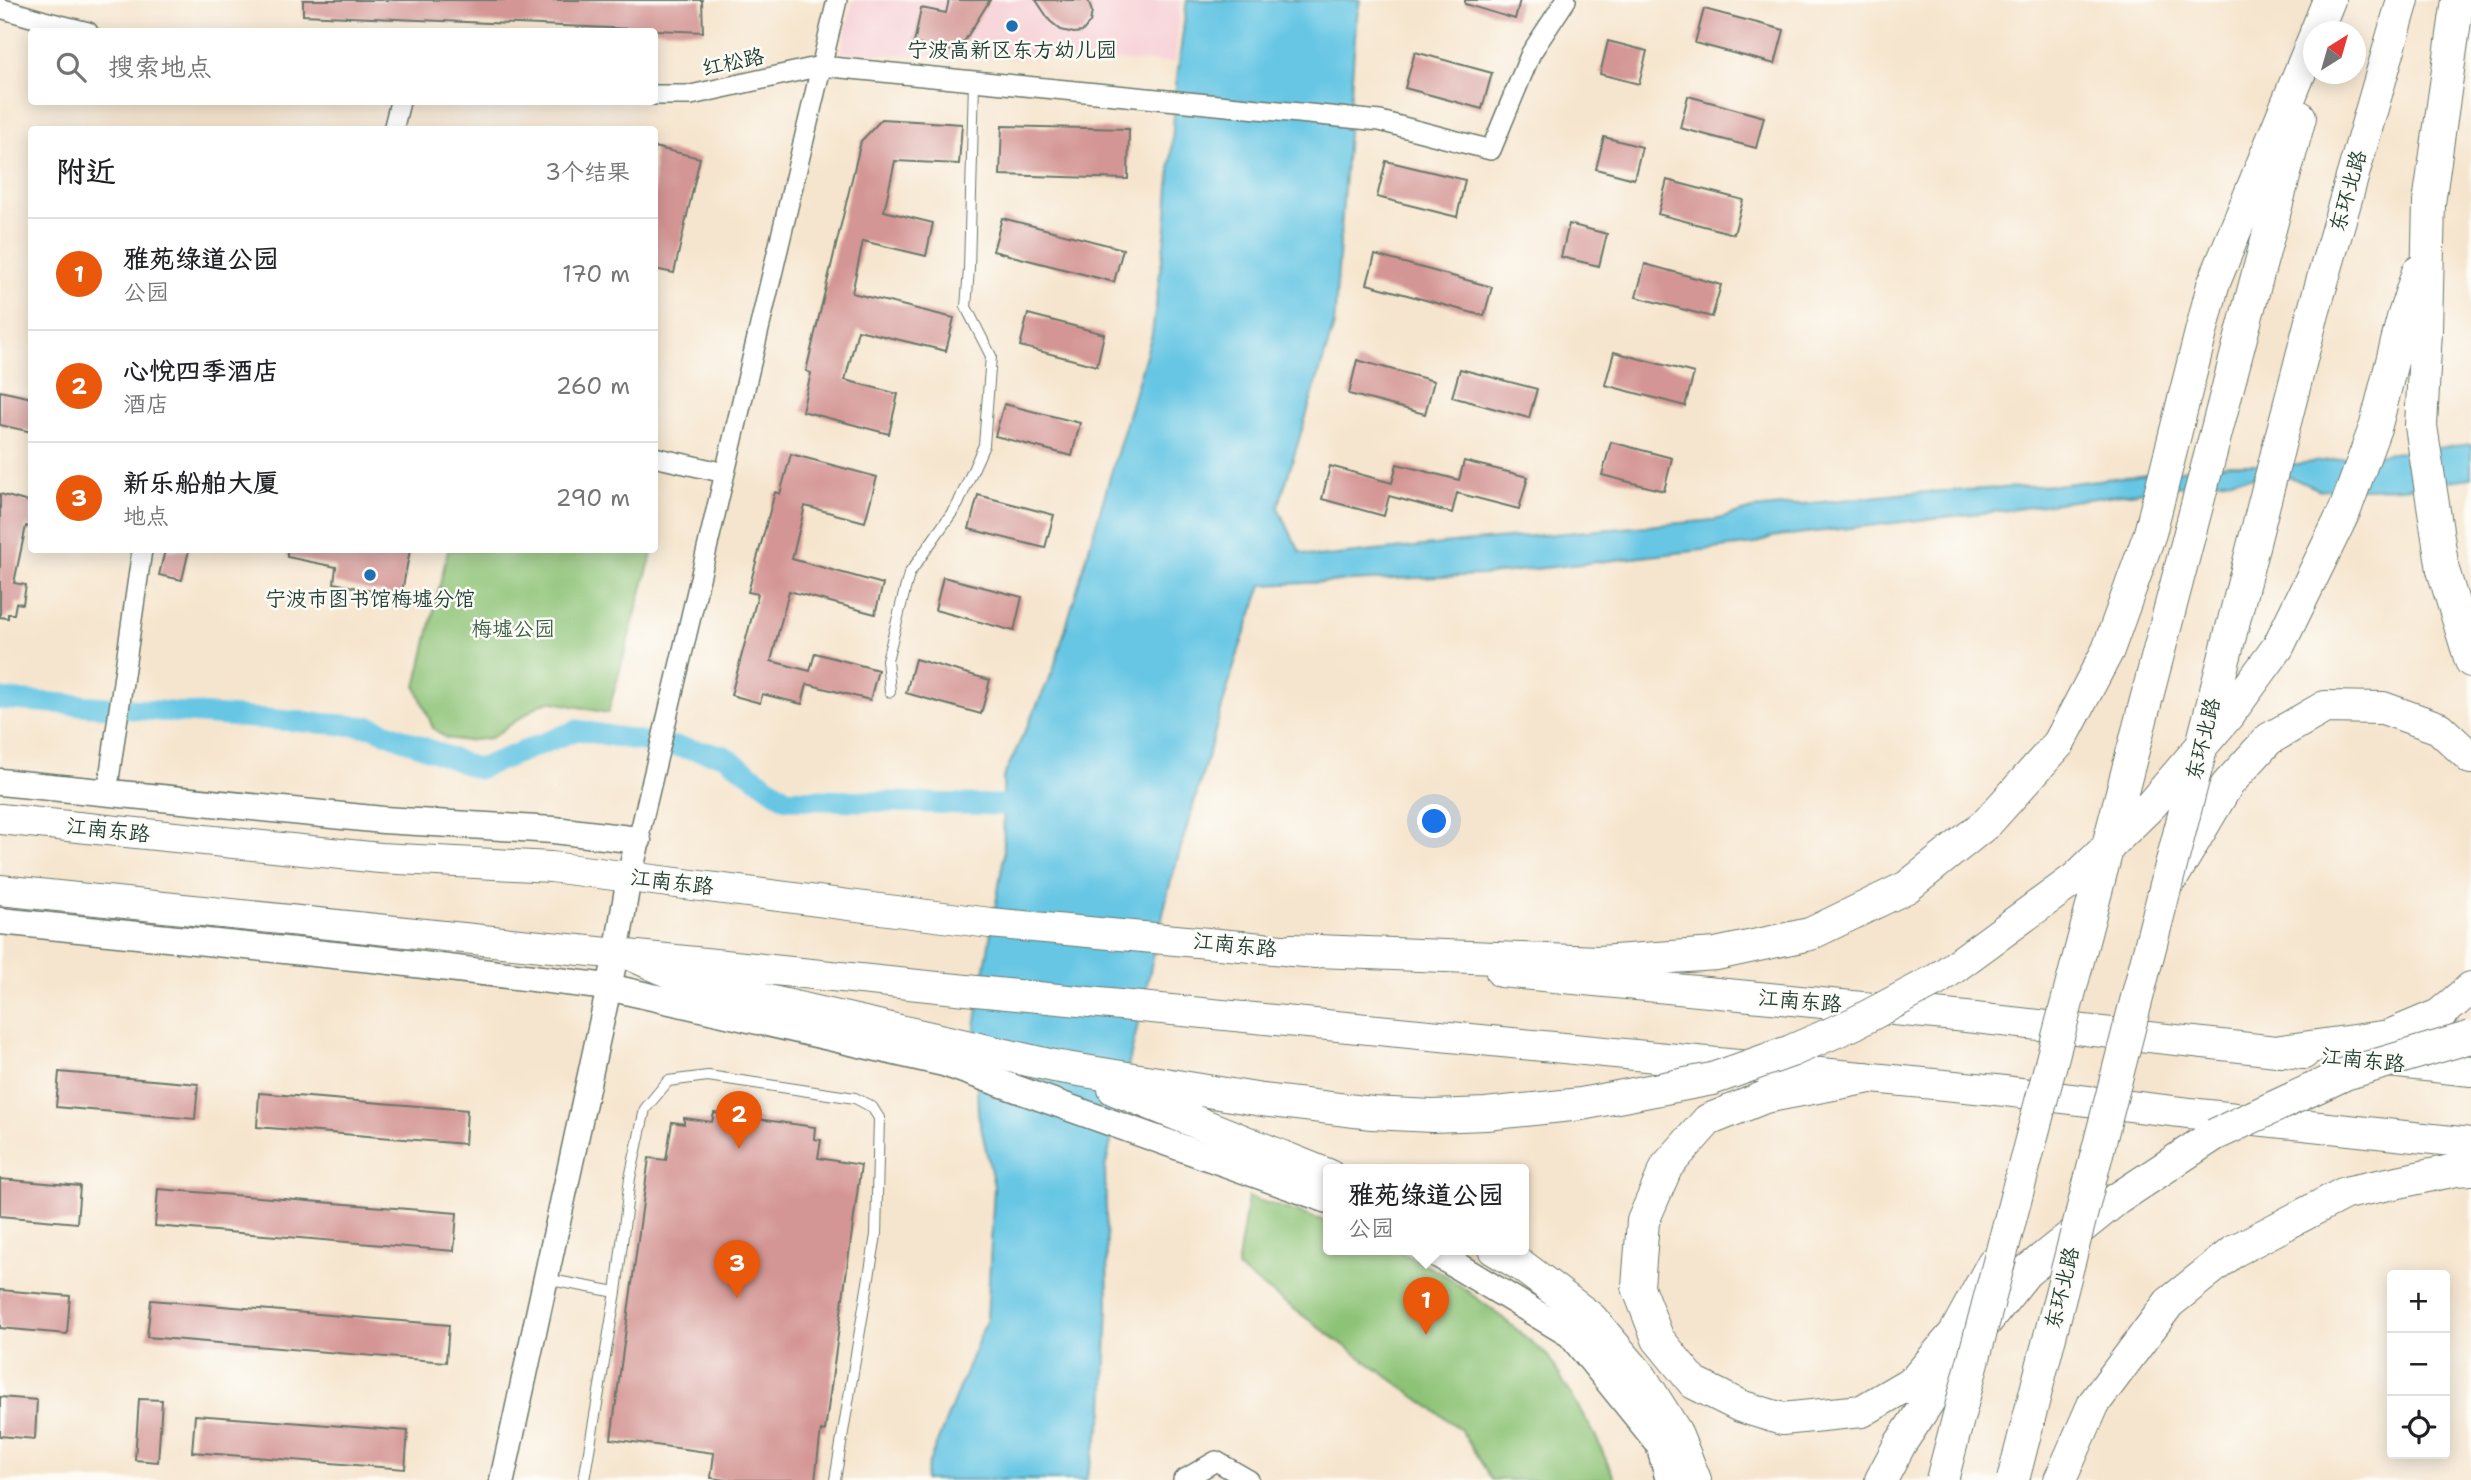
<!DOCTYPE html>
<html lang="zh">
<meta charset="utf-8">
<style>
body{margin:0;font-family:"Shantell Sans","LXGW WenKai TC",sans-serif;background:#f2f2f2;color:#202124}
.controls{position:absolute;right:21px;bottom:21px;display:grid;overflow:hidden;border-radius:7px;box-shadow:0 4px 18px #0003}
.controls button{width:63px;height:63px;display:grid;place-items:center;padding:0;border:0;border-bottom:2px solid #e0e0e0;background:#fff;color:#202124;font:35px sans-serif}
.compass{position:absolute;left:2303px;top:21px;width:63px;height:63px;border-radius:50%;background:#fff;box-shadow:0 4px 18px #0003;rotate:37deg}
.you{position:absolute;left:1435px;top:822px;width:24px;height:24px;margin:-18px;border:5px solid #fff;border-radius:50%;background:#1a73e8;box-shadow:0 0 0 10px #1a73e833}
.badge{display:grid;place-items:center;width:46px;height:46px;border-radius:50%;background:#ea580c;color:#fff;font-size:23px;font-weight:700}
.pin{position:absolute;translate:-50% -58px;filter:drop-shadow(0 2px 4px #0008)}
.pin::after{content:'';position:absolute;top:37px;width:24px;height:21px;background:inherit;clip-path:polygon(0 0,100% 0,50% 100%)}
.popup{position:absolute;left:1323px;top:1164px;width:206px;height:91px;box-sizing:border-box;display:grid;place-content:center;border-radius:7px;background:#fff;filter:drop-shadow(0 2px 5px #0005);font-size:23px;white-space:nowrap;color:#757577}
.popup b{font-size:26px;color:#202124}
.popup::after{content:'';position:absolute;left:50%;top:100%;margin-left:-14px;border:14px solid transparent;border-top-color:#fff}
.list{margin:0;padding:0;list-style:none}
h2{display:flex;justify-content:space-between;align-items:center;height:91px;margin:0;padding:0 28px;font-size:30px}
h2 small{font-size:23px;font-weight:400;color:#757577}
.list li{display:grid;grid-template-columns:46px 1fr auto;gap:21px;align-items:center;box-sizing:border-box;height:112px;padding:0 28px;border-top:2px solid #e0e0e0}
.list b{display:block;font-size:26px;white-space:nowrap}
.list p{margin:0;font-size:23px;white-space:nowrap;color:#757577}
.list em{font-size:23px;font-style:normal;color:#757577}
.icon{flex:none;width:38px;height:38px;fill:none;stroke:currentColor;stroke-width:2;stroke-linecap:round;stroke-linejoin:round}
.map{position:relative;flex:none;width:2471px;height:1480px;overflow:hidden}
.search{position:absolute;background:#fff;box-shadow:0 4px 18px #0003;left:28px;top:28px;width:630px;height:77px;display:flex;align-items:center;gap:18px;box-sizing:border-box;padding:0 24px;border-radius:7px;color:#757577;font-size:26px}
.panel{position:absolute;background:#fff;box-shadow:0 4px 18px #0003;left:28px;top:126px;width:630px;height:427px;border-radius:7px}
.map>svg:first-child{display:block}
.built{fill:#f7cfd5}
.green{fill:#8dc376;stroke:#568055;stroke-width:2}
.water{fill:#66c6e4;stroke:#42828c;stroke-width:2}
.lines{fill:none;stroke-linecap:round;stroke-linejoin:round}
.canal{stroke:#66c6e4;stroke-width:21}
.building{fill:#d49694}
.service-casing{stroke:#6a786a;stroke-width:12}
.minor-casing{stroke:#6a786a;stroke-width:22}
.tertiary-casing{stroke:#6a786a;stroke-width:27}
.secondary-casing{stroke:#6a786a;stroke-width:29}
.primary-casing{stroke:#6a786a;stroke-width:32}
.trunk-casing{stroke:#6a786a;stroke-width:34}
.service{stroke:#fff;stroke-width:10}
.minor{stroke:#fff;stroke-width:19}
.tertiary{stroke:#fff;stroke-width:24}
.secondary{stroke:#fff;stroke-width:26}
.primary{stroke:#fff;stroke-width:30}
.trunk{stroke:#fff;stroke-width:32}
.trunk-bridge-casing{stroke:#6a786a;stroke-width:34;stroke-linecap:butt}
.trunk-bridge{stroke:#fff;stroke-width:32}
.poi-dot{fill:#1f6fb2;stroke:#fdfcf7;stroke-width:2.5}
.labels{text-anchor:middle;stroke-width:5;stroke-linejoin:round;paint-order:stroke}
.poi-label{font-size:21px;fill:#1f3d34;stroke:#fdfcf7}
.street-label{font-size:21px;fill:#1f3d34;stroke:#fdfcf7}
.park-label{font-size:21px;fill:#3a5e44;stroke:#fdfcf7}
</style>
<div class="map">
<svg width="2471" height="1480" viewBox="0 0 2471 1480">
<rect width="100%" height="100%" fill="#fdfcf7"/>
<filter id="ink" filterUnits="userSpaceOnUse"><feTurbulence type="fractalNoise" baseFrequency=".0143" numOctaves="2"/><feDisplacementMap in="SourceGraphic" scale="14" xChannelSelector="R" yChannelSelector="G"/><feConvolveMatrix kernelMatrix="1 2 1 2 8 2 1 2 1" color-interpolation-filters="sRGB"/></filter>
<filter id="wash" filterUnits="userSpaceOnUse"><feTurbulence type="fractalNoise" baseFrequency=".00686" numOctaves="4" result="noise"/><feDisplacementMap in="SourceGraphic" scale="28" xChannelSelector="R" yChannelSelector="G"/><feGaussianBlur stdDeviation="1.57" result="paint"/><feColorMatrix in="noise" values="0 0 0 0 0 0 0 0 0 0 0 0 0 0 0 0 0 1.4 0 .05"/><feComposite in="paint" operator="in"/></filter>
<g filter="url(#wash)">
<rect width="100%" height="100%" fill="#f6e5ce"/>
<!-- built -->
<path class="built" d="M853 0H1180L1175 62 841 53Z"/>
<!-- green -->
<path class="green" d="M448 550H653L608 713 549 701 539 705 491 738 466 741 446 738 433 728 416 687Z
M1248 1197 1328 1222V1249H1395L1447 1276 1498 1314 1548 1356 1595 1435 1615 1480H1492L1460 1429 1237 1268Z"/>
<!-- water -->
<path class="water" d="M1187 0H1360L1356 23 1334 325 1278 508 1300 552 1318 557 1462 542 1715 520 1753 509 1909 493 2056 485 2230 464H2296L2471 444V478L2402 488 2320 490 2290 477 2239 478 2008 510 1771 537 1756 544 1483 575 1262 585 1238 653 1169 888 1105 1168 1108 1303 1104 1413 1086 1480H925L928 1465 987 1319 994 1186 978 1113 975 1026 1004 856 1003 778 1053 671 1152 334 1166 229 1176 86Z"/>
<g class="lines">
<!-- canal -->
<path class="canal" d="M0 699 372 727 478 769 577 730 723 755 786 799 1033 806"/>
</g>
<g id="blocks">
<!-- building -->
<path class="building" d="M303 0H702L703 32 303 15Z
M949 0H990L957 53 914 44 921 8 946 13Z
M1036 0H1088L1092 12 1090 22 1082 32 1074 33 1061 30 1050 21Z
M1465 0H1520L1515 19 1465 4Z
M1704 9 1784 30 1775 64 1695 43Z
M1608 41 1647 51 1639 84 1600 74Z
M1415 52 1492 73 1482 109 1405 88Z
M1688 96 1764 117 1756 148 1680 128Z
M882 119 962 124 959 164 895 161 884 211 933 223 926 256 863 241 852 293 954 318 946 351 858 330 845 380 898 394 889 434 802 411 811 373 806 371 861 141Z
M1002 126 1129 129 1128 179 1000 175Z
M1604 137 1642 147 1634 179 1596 169Z
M654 147 700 158 674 273 654 269Z
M1386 161 1465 180 1457 217 1377 197Z
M1667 180 1743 200 1734 234 1658 214Z
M1002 218 1123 249 1114 282 993 251Z
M1569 224 1607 234 1599 266 1561 257Z
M1375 255 1492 287 1484 316 1367 284Z
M1645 264 1721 285 1712 317 1636 297Z
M1028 314 1104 334 1097 366 1020 346Z
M1614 352 1694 373 1685 406 1605 385Z
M1357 360 1434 381 1425 414 1349 394Z
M1460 369 1537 389 1529 418 1452 397Z
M0 391 32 398V432L0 425Z
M1004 404 1080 423 1072 456 995 436Z
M1611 442 1672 458 1664 491 1602 475Z
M791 454 877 477 865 522 805 506 792 559 883 584 875 614 789 591 771 661 810 671 815 653 878 670 870 700 807 684 802 704 762 694 760 703 731 695 758 594 748 592 775 492 780 494Z
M1464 461 1528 477 1519 509 1457 493 1452 513 1389 496 1384 516 1322 499 1330 466 1392 483 1397 464 1459 480Z
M0 494 32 503V528L26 526 14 583 26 585 23 604 16 603 14 614H8V618L0 617Z
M978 495 1054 515 1045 548 969 529Z
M165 550H189L182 580 159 575Z
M287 550H410L401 597 334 583 336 567 287 557Z
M943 577 1022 597 1014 631 935 610Z
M915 659 990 680 981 714 906 693Z
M59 1072 198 1084 195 1119 56 1107Z
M259 1093 467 1110 465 1144 257 1127Z
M714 1113 815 1127 814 1139 821 1140 818 1158 861 1165 825 1431 821 1430 815 1480H727L711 1478 714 1453 611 1439 649 1158 666 1160 672 1122 684 1124V1118L712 1122Z
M0 1179 80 1186 77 1223 0 1216Z
M158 1189 457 1213 454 1251 155 1226Z
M0 1290 70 1296 67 1334 0 1328Z
M151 1300 449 1325 446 1362 147 1337Z
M0 1397 37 1400 35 1439 0 1436Z
M139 1399 162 1400 158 1462 135 1460Z
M195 1415 408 1431 405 1469 192 1452Z"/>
</g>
</g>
<g filter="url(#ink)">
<use href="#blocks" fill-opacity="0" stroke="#6a786a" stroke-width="2"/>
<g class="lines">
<defs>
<path id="service" d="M890 692 887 660 909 574 958 504 984 445 991 356 966 307 969 269 974 81
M545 1279 616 1292
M584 1480 616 1292 630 1178 645 1109 668 1081 708 1076 855 1098 872 1107 879 1118 876 1235 835 1480"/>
<path id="minor" d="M0 8 48 22 88 32
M654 95H691L821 66 1380 121 1491 150 1531 53 1566 0
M393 130 400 102
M654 457 725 473
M107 793 142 550
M638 840 837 0
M1183 1480 1216 1461 1249 1480"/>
<path id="tertiary" d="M502 1480 616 955 629 877 638 840"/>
<path id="secondary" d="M0 782 383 820 554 830 638 840
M0 921 373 959 608 987 944 1063 1328 1200
M1429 1249 1570 1334 1659 1444 1669 1480"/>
<path id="primary" d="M0 819 380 858 551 867 990 923 1316 953
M0 890 976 991 1996 1090 2189 1113 2471 1143
M1501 972 1966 1017 2304 1054
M2389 1062 2471 1071"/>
<path id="trunk" d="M2458 0 2429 203 2426 330 2421 426 2443 570 2471 661
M2316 32 2329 0
M2312 317 2403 0
M2245 322 2300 117
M2278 647 2345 510 2376 425 2403 318 2418 272
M2172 878 2227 785 2269 739 2325 707 2383 708 2439 728 2471 758
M1291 950 1599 962 1716 954 1810 934 1907 887 1988 822 2059 743 2108 650 2150 533 2213 285 2314 38
M637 957 701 986 1054 1066 1262 1100
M2281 1051 2389 1036 2439 1015 2471 988
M1865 1078 1765 1097 1708 1120 1667 1166 1643 1221 1638 1287 1658 1339 1694 1383 1740 1406 1782 1419 1862 1411 1915 1380 1955 1333 1993 1263
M1114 1089 1328 1175
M1494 1249 1521 1265 1591 1318 1641 1377 1675 1431 1695 1480
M1881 1480 1900 1444 1957 1358 2026 1272 2117 1199 2214 1135
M2060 1480 2094 1403 2169 1303 2234 1251 2345 1193 2456 1170 2471 1169"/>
</defs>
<!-- service casing -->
<use href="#service" class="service-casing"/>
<!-- minor casing -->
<use href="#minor" class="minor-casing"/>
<!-- tertiary casing -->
<use href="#tertiary" class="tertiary-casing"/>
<!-- secondary casing -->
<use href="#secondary" class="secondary-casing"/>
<!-- primary casing -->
<use href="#primary" class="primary-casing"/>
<!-- trunk casing -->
<use href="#trunk" class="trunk-casing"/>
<!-- service -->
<use href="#service" class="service"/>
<!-- minor -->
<use href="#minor" class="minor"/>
<!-- tertiary -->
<use href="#tertiary" class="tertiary"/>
<!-- secondary -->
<use href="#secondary" class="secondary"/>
<!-- primary -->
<use href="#primary" class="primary"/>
<!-- trunk -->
<use href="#trunk" class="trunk"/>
<defs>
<path id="trunk-bridge" d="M1262 1100 1372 1113 1432 1116 1486 1114 1581 1104 1712 1079 1791 1051 1853 1024 1938 979 2076 878 2151 805 2229 714 2278 647
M2214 1135 2345 1074 2471 1037
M1942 1480 2245 322
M2013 1480 2312 317"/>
</defs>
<!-- trunk-bridge casing -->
<use href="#trunk-bridge" class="trunk-bridge-casing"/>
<!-- trunk-bridge -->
<use href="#trunk-bridge" class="trunk-bridge"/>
</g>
</g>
<!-- markers -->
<g class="poi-dot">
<circle cx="1012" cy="26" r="7"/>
<circle cx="370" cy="575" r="7"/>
</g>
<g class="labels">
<!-- poi labels -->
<g class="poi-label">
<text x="1012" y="57">宁波高新区东方幼儿园</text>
<text x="370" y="606">宁波市图书馆梅墟分馆</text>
</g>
<!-- street labels -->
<g class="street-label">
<text transform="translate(733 62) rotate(-12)" y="7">红松路</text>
<text transform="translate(2348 191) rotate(-74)" y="7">东环北路</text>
<text transform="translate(2203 739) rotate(-76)" y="7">东环北路</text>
<text transform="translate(108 830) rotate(6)" y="7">江南东路</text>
<text transform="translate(672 882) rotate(7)" y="7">江南东路</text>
<text transform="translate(1235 945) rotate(6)" y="7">江南东路</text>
<text transform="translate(1800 1001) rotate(5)" y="7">江南东路</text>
<text transform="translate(2363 1060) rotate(6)" y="7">江南东路</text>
<text transform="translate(2062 1288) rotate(-76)" y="7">东环北路</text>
</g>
<!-- park labels -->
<g class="park-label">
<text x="513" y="636">梅墟公园</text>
</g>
</g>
</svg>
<div class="controls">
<button>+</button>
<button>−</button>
<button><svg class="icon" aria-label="locate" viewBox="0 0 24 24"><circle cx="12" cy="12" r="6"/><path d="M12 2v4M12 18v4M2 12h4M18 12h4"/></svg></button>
</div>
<svg class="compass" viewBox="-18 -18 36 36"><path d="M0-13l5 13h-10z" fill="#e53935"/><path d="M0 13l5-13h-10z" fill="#757577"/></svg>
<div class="you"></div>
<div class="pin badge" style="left:1426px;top:1335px">1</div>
<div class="popup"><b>雅苑绿道公园</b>公园</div>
<div class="pin badge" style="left:739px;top:1149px">2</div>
<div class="pin badge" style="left:737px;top:1298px">3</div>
<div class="search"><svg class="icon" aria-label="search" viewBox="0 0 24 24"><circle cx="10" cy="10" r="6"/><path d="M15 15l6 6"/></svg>搜索地点</div>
<section class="panel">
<h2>附近<small>3个结果</small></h2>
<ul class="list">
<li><span class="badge">1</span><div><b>雅苑绿道公园</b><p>公园</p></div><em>170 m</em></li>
<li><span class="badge">2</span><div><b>心悦四季酒店</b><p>酒店</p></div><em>260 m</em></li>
<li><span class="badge">3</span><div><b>新乐船舶大厦</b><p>地点</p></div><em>290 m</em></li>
</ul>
</section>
</div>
